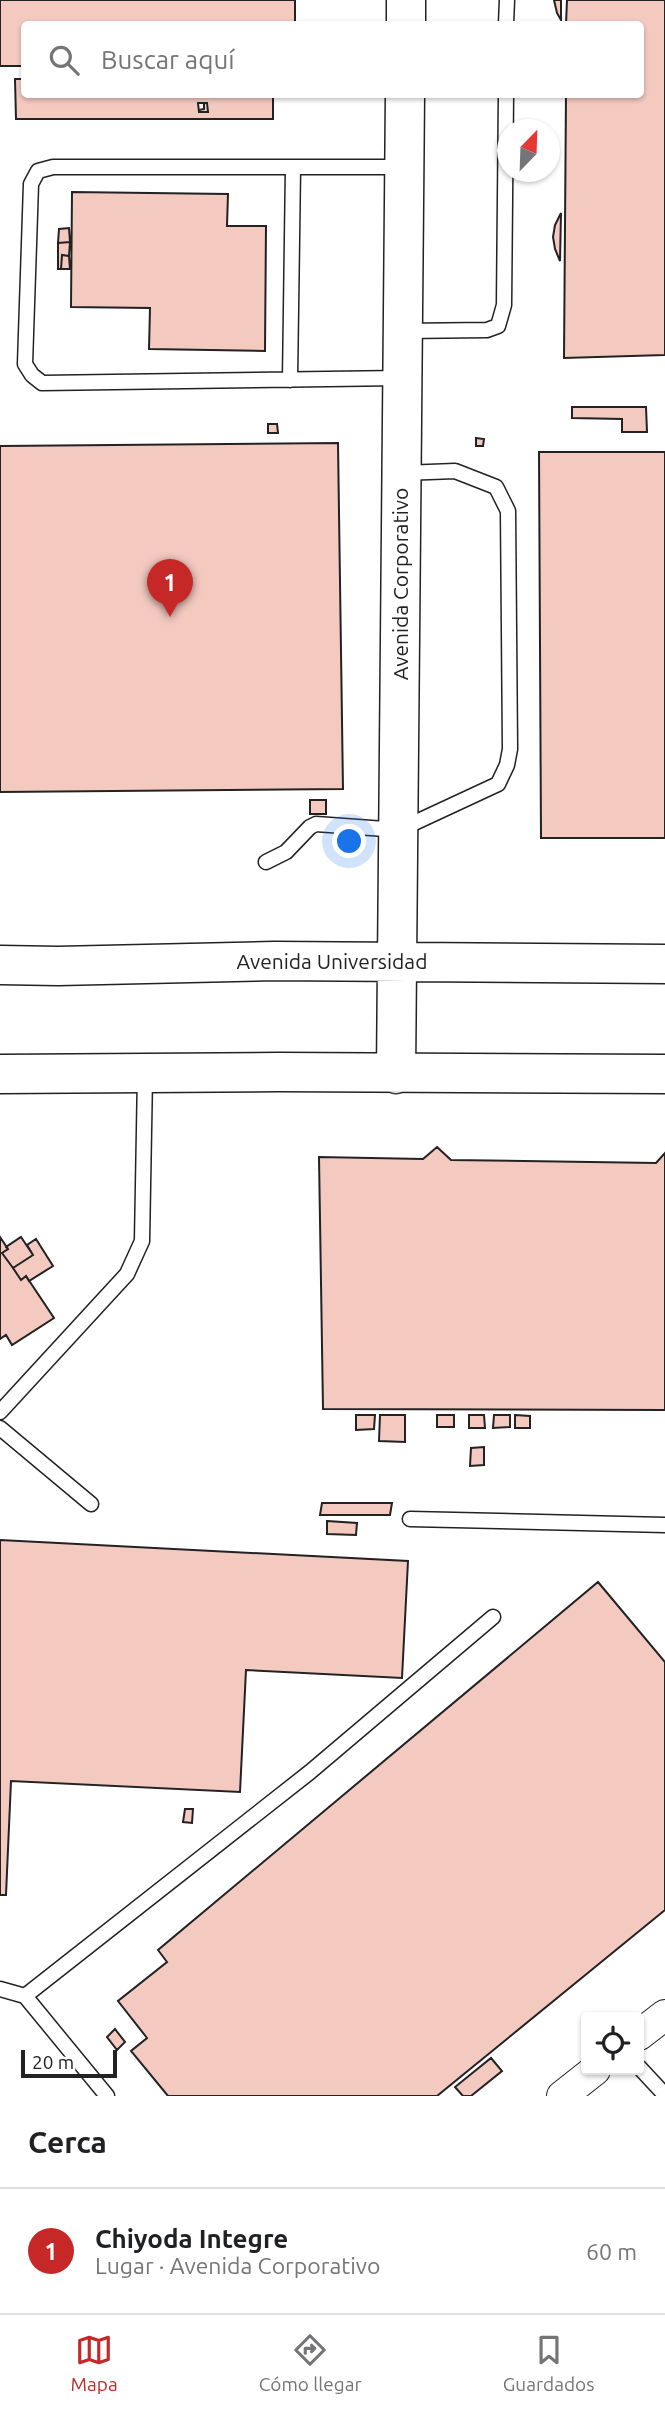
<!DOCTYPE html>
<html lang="es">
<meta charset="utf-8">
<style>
body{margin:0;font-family:Ubuntu,sans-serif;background:#f2f2f2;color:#202124}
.controls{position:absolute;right:21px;bottom:21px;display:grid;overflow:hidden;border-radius:7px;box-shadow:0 2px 5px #0004}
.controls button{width:63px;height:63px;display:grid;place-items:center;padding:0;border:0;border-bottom:2px solid #e0e0e0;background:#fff;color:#202124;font:35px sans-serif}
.compass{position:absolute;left:497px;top:119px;width:63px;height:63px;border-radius:50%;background:#fff;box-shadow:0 2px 5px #0004;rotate:23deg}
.scale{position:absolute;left:21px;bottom:18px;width:96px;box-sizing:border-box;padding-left:7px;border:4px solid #222;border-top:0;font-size:19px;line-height:24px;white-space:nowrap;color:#222;-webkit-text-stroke:5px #fff;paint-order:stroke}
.you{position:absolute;left:350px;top:842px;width:24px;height:24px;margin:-18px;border:5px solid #fff;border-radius:50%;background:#1a73e8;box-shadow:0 0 0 10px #1a73e833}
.badge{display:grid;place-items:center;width:46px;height:46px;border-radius:50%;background:#c62828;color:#fff;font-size:23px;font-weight:700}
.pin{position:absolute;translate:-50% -58px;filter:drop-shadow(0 2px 4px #0008)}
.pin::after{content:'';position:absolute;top:37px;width:24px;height:21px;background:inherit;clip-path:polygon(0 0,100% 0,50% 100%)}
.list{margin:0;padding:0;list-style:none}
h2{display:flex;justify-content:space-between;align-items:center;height:91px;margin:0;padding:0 28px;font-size:30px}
h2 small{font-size:23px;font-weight:400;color:#757577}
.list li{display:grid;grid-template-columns:46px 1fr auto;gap:21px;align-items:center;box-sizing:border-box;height:126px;padding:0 28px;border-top:2px solid #e0e0e0}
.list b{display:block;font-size:26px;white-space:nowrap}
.list p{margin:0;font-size:23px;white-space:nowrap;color:#757577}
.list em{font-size:23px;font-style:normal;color:#757577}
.icon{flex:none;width:38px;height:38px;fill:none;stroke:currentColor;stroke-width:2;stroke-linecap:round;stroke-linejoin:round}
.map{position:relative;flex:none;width:665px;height:2096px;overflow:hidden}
.search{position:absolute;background:#fff;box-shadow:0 2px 5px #0004;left:21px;right:21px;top:21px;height:77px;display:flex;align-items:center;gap:18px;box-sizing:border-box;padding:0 24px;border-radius:7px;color:#757577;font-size:26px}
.sheet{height:217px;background:#fff}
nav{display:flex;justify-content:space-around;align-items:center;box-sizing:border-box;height:98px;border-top:2px solid #e0e0e0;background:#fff;font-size:19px;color:#757577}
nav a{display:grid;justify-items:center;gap:4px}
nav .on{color:#c62828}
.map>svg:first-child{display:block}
.building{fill:#f3c9c0;stroke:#222;stroke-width:2;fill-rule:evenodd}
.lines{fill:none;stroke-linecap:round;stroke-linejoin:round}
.lane-casing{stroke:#222;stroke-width:17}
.street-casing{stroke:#222;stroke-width:32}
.secondary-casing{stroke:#222;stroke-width:41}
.lane{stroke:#fff;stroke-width:14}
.street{stroke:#fff;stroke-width:30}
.secondary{stroke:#fff;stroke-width:38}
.labels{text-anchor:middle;stroke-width:5;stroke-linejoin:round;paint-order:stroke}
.street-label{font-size:21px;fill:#222;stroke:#fff}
</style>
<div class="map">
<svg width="665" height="2096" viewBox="0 0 665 2096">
<rect width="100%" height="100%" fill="#fff"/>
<!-- building -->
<path class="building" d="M0 0H295V24H24V66H0Z
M554 0H561V20L557 13Z
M567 0H665V355L564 358 566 94H640V24H566Z
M15 79H24V94H273V119H16ZM198 103H207L208 112H199Z
M204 103H207L208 112H199V110L204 109Z
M72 192 228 194 227 226H266L265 351 149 349 150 308 71 307Z
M561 213 560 261 555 249 553 237 555 225Z
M69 228 70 242 58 243 59 229Z
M70 242 69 256 62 255 61 269H58V243Z
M62 255 69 256 70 269H61Z
M572 407H646L647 432H622V419L572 418Z
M268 424H277L278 433H268Z
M476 438 484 439 483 446H476Z
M338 443 343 789 0 792V446Z
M539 452H665V838H541Z
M310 800H326V814H310Z
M437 1147 451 1160 656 1163 665 1153V1410L323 1409 319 1157 423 1159Z
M0 1237 8 1249 2 1253 13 1268 21 1280 26 1276 54 1318 12 1345 6 1335 0 1339Z
M21 1237 33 1255 13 1268 2 1253 8 1249 6 1247Z
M36 1239 53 1266 29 1281 26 1276 21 1280 13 1268 33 1255 27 1245Z
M356 1415H375L374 1429 356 1430Z
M380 1415H405V1442L379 1441Z
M437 1415H454V1427H437Z
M469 1415H484L485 1428H469Z
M494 1415H510V1427L493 1428Z
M515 1415 530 1416V1428H515Z
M484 1447V1465L470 1466 471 1448Z
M322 1503H392L390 1515H320Z
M327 1521 357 1523 356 1535 327 1534Z
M0 1540 408 1561 402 1678 246 1670 240 1792 11 1781 6 1895H0Z
M598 1582 665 1662V1910L437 2096H168L131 2051 147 2038 118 2001 167 1962 158 1950Z
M185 1809H193L192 1823 183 1822Z
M115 2029 125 2042 117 2050 107 2037Z
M491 2058 502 2071 471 2096H463L455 2087Z"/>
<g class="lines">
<defs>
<path id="lane" d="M506 24 507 0
M403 331 487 330 498 326 504 305 506 94
M401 378 42 383 32 375 25 364 31 184 38 171 53 167H404
M290 380 293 168
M266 862 286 852 310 827 316 824 399 830 498 784 507 765 510 749 508 511 496 487 455 471 403 473
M0 1412 127 1274 142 1241 145 1075
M0 1428 91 1504
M410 1519 665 1525
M0 1989 25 1996
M25 1996 310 1772 493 1617
M25 1996 107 2096
M639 2067 665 2095"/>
<path id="street" d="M639 2035 665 2015
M562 2096 595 2070"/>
<path id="secondary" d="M406 24V0
M0 965 58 966 274 961 665 964
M0 1074 279 1072 665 1074
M396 1074 405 94"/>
</defs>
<!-- lane casing -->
<use href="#lane" class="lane-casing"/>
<!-- street casing -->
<use href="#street" class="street-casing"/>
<!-- secondary casing -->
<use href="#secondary" class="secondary-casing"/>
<!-- lane -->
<use href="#lane" class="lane"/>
<!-- street -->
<use href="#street" class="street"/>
<!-- secondary -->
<use href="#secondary" class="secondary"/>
</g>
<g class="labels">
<!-- street labels -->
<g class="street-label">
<text transform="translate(401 584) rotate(-90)" y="7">Avenida Corporativo</text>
<text x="332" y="969">Avenida Universidad</text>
</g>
</g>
</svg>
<div class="controls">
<button><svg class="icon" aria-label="locate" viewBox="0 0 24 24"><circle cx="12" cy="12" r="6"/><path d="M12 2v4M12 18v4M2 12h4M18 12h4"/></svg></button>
</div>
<svg class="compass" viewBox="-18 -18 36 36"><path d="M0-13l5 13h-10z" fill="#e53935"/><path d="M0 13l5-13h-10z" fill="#757577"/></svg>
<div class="scale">20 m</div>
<div class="you"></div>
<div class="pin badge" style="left:170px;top:617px">1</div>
<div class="search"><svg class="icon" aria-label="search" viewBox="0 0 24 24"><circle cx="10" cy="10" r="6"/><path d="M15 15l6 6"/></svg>Buscar aquí</div>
</div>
<section class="sheet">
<h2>Cerca<small></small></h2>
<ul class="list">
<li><span class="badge">1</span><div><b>Chiyoda Integre</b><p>Lugar · Avenida Corporativo</p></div><em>60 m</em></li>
</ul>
</section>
<nav>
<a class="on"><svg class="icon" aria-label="map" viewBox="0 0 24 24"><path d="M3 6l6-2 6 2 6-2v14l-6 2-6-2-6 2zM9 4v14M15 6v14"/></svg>Mapa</a>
<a><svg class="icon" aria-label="directions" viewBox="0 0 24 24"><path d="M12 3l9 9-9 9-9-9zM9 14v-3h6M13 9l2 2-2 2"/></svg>Cómo llegar</a>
<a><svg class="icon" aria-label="saved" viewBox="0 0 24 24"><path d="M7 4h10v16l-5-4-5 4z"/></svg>Guardados</a>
</nav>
